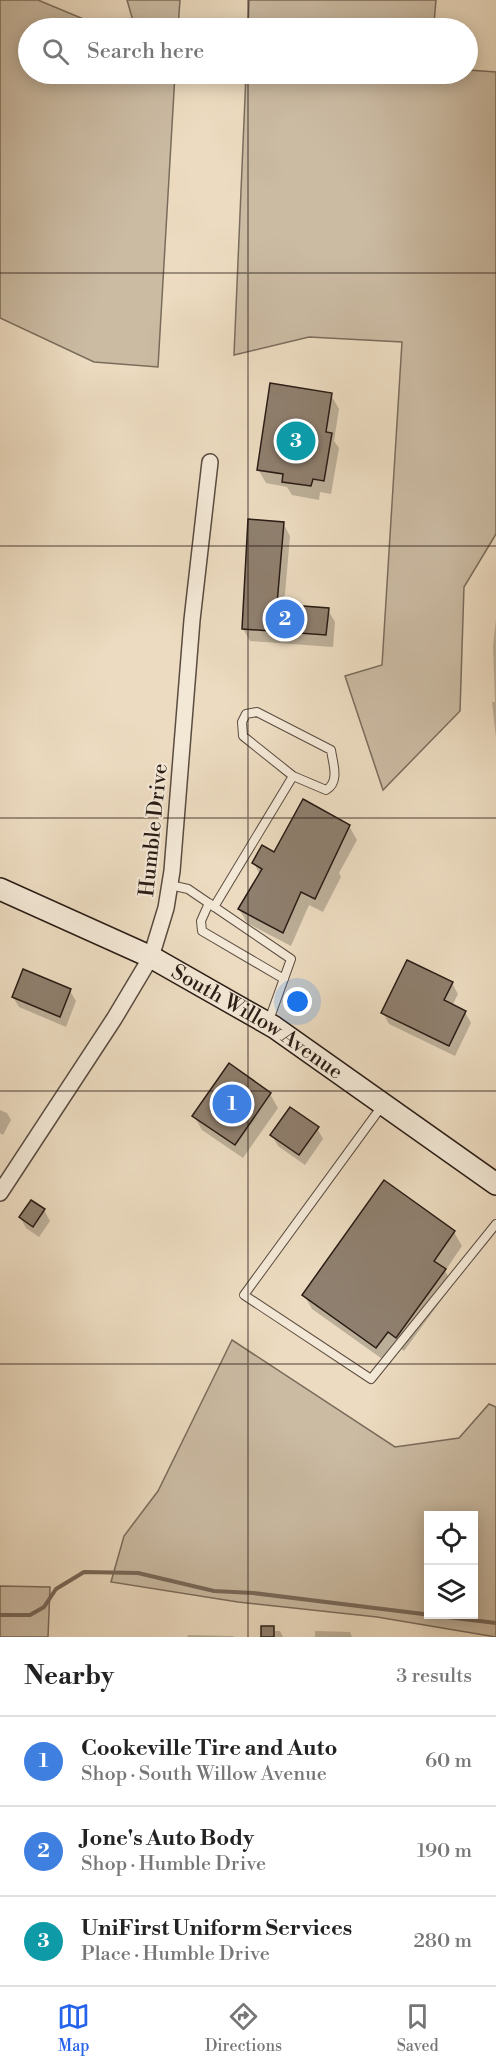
<!DOCTYPE html>
<meta charset="utf-8">
<style>
body{margin:0;font-family:"Libre Bodoni",serif;background:#f6f6f6;color:#222}
.controls{position:absolute;right:18px;bottom:18px;display:grid;overflow:hidden;border-radius:0px;box-shadow:0 3px 15px #0003}
.controls button{width:54px;height:54px;display:grid;place-items:center;padding:0;border:0;border-bottom:2px solid #e0e0e0;background:#fff;color:#222;font:30px sans-serif}
.you{position:absolute;left:298px;top:1002px;width:21px;height:21px;margin:-15px;border:4px solid #fff;border-radius:50%;background:#1a73e8;box-shadow:0 0 0 9px #1a73e833}
.badge{display:grid;place-items:center;width:39px;height:39px;border-radius:50%;background:#2563eb;color:#fff;font-size:20px;font-weight:700}
.pin{position:absolute;translate:-50% -50%;border:3px solid #fff;box-shadow:0 2px 6px #0006}
.list{margin:0;padding:0;list-style:none}
h2{display:flex;justify-content:space-between;align-items:center;height:78px;margin:0;padding:0 24px;font-size:26px}
h2 small{font-size:20px;font-weight:400;color:#767676}
.list li{display:grid;grid-template-columns:39px 1fr auto;gap:18px;align-items:center;box-sizing:border-box;height:90px;padding:0 24px;border-top:2px solid #e0e0e0}
.list b{display:block;font-size:22px;white-space:nowrap}
.list p{margin:0;font-size:20px;white-space:nowrap;color:#767676}
.list em{font-size:20px;font-style:normal;color:#767676}
.icon{flex:none;width:33px;height:33px;fill:none;stroke:currentColor;stroke-width:2;stroke-linecap:round;stroke-linejoin:round}
.map{position:relative;flex:none;width:496px;height:1637px;overflow:hidden}
.search{position:absolute;background:#fff;box-shadow:0 3px 15px #0003;left:18px;right:18px;top:18px;height:66px;display:flex;align-items:center;gap:15px;box-sizing:border-box;padding:0 21px;border-radius:33px;color:#767676;font-size:22px}
.sheet{height:348px;background:#fff}
nav{display:flex;justify-content:space-around;align-items:center;box-sizing:border-box;height:84px;border-top:2px solid #e0e0e0;background:#fff;font-size:16px;color:#767676}
nav a{display:grid;justify-items:center;gap:3px}
nav .on{color:#2563eb}
.map>svg:first-child{display:block}
.green{fill:#cbbba3;stroke:#7a6c5c;stroke-width:1.5;fill-rule:evenodd}
.shadow{fill:#0003}
.lines{fill:none;stroke-linecap:round;stroke-linejoin:round}
.stream{stroke:#776859;stroke-width:4}
.building{fill:#8f7f6e;stroke:#2a1c15;stroke-width:1.5}
.lane-casing{stroke:#5a4c40;stroke-width:10}
.street-casing{stroke:#5a4c40;stroke-width:18}
.secondary-casing{stroke:#2a1c15;stroke-width:24}
.lane{stroke:#f3e8d6;stroke-width:8}
.street{stroke:#f3e8d6;stroke-width:15}
.secondary{stroke:#f3e8d6;stroke-width:21}
.grid{fill:none;stroke:#2a1c15;stroke-width:1.5;stroke-opacity:0.55}
.labels{text-anchor:middle;stroke-width:4.5;stroke-linejoin:round;paint-order:stroke}
.street-label{font-size:21px;fill:#2a1c15;stroke:#f3e8d6}
</style>
<div class="map">
<svg width="496" height="1637" viewBox="0 0 496 1637">
<rect width="100%" height="100%" fill="#ecdbc0"/>
<filter id="stains"><feTurbulence type="fractalNoise" baseFrequency=".00333" numOctaves="4"/><feColorMatrix values="0 0 0 0 .2 0 0 0 0 .09 0 0 0 0 .02 0 0 0 .5 -.17"/></filter>
<radialGradient id="worn" r=".72"><stop offset=".6" stop-color="#630" stop-opacity="0"/><stop offset="1" stop-color="#630" stop-opacity=".3"/></radialGradient>
<!-- green -->
<path class="green" d="M0 0H38L105 28H28V74H175L158 367 94 362 0 318Z
M127 0H180L178 28H135Z
M249 0H436L434 23 437 28H248Z
M468 70 496 72V534L464 587 460 711 383 790 345 676 382 665 402 342 309 337 234 355 246 74H468Z
M232 1340 395 1447 459 1438 489 1404 496 1407V1637L377 1617 238 1602 111 1582 124 1536 158 1491ZM428 1516H474V1614H428Z
M0 1586 50 1587 48 1637H0Z"/>
<!-- shadow -->
<path class="shadow" d="M331 395 339 409 334 441 339 448 331 494 320 492 319 500 292 495 287 487 266 483 258 469Z
M283 523 290 536 284 606 328 610 335 622 333 647 250 641 243 629Z
M496 619V738L492 702H495L493 646Z
M349 826 357 840 339 873 341 877 323 912 309 905 291 946 247 923 239 909 260 875 254 863Z
M452 983 458 994 452 1006 465 1012 471 1023 455 1056 389 1024 383 1013Z
M70 991 76 1001 66 1027 19 1007 13 997Z
M270 1094 278 1108 243 1158 202 1130 194 1116Z
M0 1110 7 1113 11 1120 3 1135 0 1133Z
M317 1128 323 1139 305 1165 278 1146 272 1135Z
M384 1182 454 1232 462 1246 445 1271 453 1284 404 1351 396 1345 385 1361 312 1309 304 1295Z
M44 1210 50 1221 39 1237 26 1228 20 1217Z
M273 1627 275 1631H280L283 1637H262Z
M315 1631 350 1632 352 1637H315Z
M188 1635 233 1636 234 1637H187Z"/>
<g class="lines">
<!-- stream -->
<path class="stream" d="M0 1615H30L44 1607 56 1589 84 1572 138 1573 214 1591 253 1593 496 1623"/>
</g>
<!-- building -->
<path class="building" d="M270 383 332 393 326 432 332 433 324 481 313 479 311 486 282 482 283 474 257 470Z
M248 519 284 522 277 604 329 608 326 635 242 629Z
M303 799 350 825 315 899 301 892 283 933 238 909 262 869 252 863 262 845 274 852Z
M407 960 453 982 444 1000 466 1011 449 1046 381 1013Z
M23 969 71 989 60 1017 12 997Z
M229 1063 271 1093 235 1145 192 1116Z
M290 1107 319 1127 299 1155 270 1135Z
M384 1180 455 1231 434 1261 446 1269 396 1338 388 1332 376 1348 302 1295Z
M31 1200 45 1209 33 1227 19 1217Z
M261 1626H274V1637H261Z"/>
<g class="lines">
<defs>
<path id="lane" d="M170 885 188 889 291 959 268 1023
M209 903 201 921 202 931 284 979
M214 907 293 776 326 790C340 782 333 764 331 750L257 712 246 714 242 722 243 736 293 776
M382 1106 244 1295 371 1379 496 1224"/>
<path id="street" d="M0 1193 114 1019 151 957 166 908 172 871 192 620 210 462"/>
<g id="secondary">
<path id="s1" d="M0 889 151 957 274 1027 496 1184"/>
</g>
</defs>
<!-- lane casing -->
<use href="#lane" class="lane-casing"/>
<!-- street casing -->
<use href="#street" class="street-casing"/>
<!-- secondary casing -->
<use href="#secondary" class="secondary-casing"/>
<!-- lane -->
<use href="#lane" class="lane"/>
<!-- street -->
<use href="#street" class="street"/>
<!-- secondary -->
<use href="#secondary" class="secondary"/>
</g>
<!-- grid -->
<path class="grid" d="M248 0V28M248 74V1637M0 273H496M0 546H496M0 818H496M0 1091H496M0 1364H496"/>
<g class="labels">
<!-- street labels -->
<g class="street-label">
<text transform="translate(153 830) rotate(-84)" y="7">Humble Drive</text>
<text dy="7" stroke="none"><textPath href="#s1" startOffset="290">South Willow Avenue</textPath></text>
</g>
</g>
<rect width="100%" height="100%" filter="url(#stains)"/>
<rect width="100%" height="100%" fill="url(#worn)"/>
</svg>
<div class="controls">
<button><svg class="icon" aria-label="locate" viewBox="0 0 24 24"><circle cx="12" cy="12" r="6"/><path d="M12 2v4M12 18v4M2 12h4M18 12h4"/></svg></button>
<button><svg class="icon" aria-label="layers" viewBox="0 0 24 24"><path d="M12 4l9 5-9 5-9-5zM3 14l9 5 9-5"/></svg></button>
</div>
<div class="you"></div>
<div class="pin badge" style="left:232px;top:1104px;background:#3f7fe0">1</div>
<div class="pin badge" style="left:285px;top:619px;background:#3f7fe0">2</div>
<div class="pin badge" style="left:296px;top:441px;background:#0f9aa8">3</div>
<div class="search"><svg class="icon" aria-label="search" viewBox="0 0 24 24"><circle cx="10" cy="10" r="6"/><path d="M15 15l6 6"/></svg>Search here</div>
</div>
<section class="sheet">
<h2>Nearby<small>3 results</small></h2>
<ul class="list">
<li><span class="badge" style="background:#3f7fe0">1</span><div><b>Cookeville Tire and Auto</b><p>Shop · South Willow Avenue</p></div><em>60 m</em></li>
<li><span class="badge" style="background:#3f7fe0">2</span><div><b>Jone's Auto Body</b><p>Shop · Humble Drive</p></div><em>190 m</em></li>
<li><span class="badge" style="background:#0f9aa8">3</span><div><b>UniFirst Uniform Services</b><p>Place · Humble Drive</p></div><em>280 m</em></li>
</ul>
</section>
<nav>
<a class="on"><svg class="icon" aria-label="map" viewBox="0 0 24 24"><path d="M3 6l6-2 6 2 6-2v14l-6 2-6-2-6 2zM9 4v14M15 6v14"/></svg>Map</a>
<a><svg class="icon" aria-label="directions" viewBox="0 0 24 24"><path d="M12 3l9 9-9 9-9-9zM9 14v-3h6M13 9l2 2-2 2"/></svg>Directions</a>
<a><svg class="icon" aria-label="saved" viewBox="0 0 24 24"><path d="M7 4h10v16l-5-4-5 4z"/></svg>Saved</a>
</nav>
